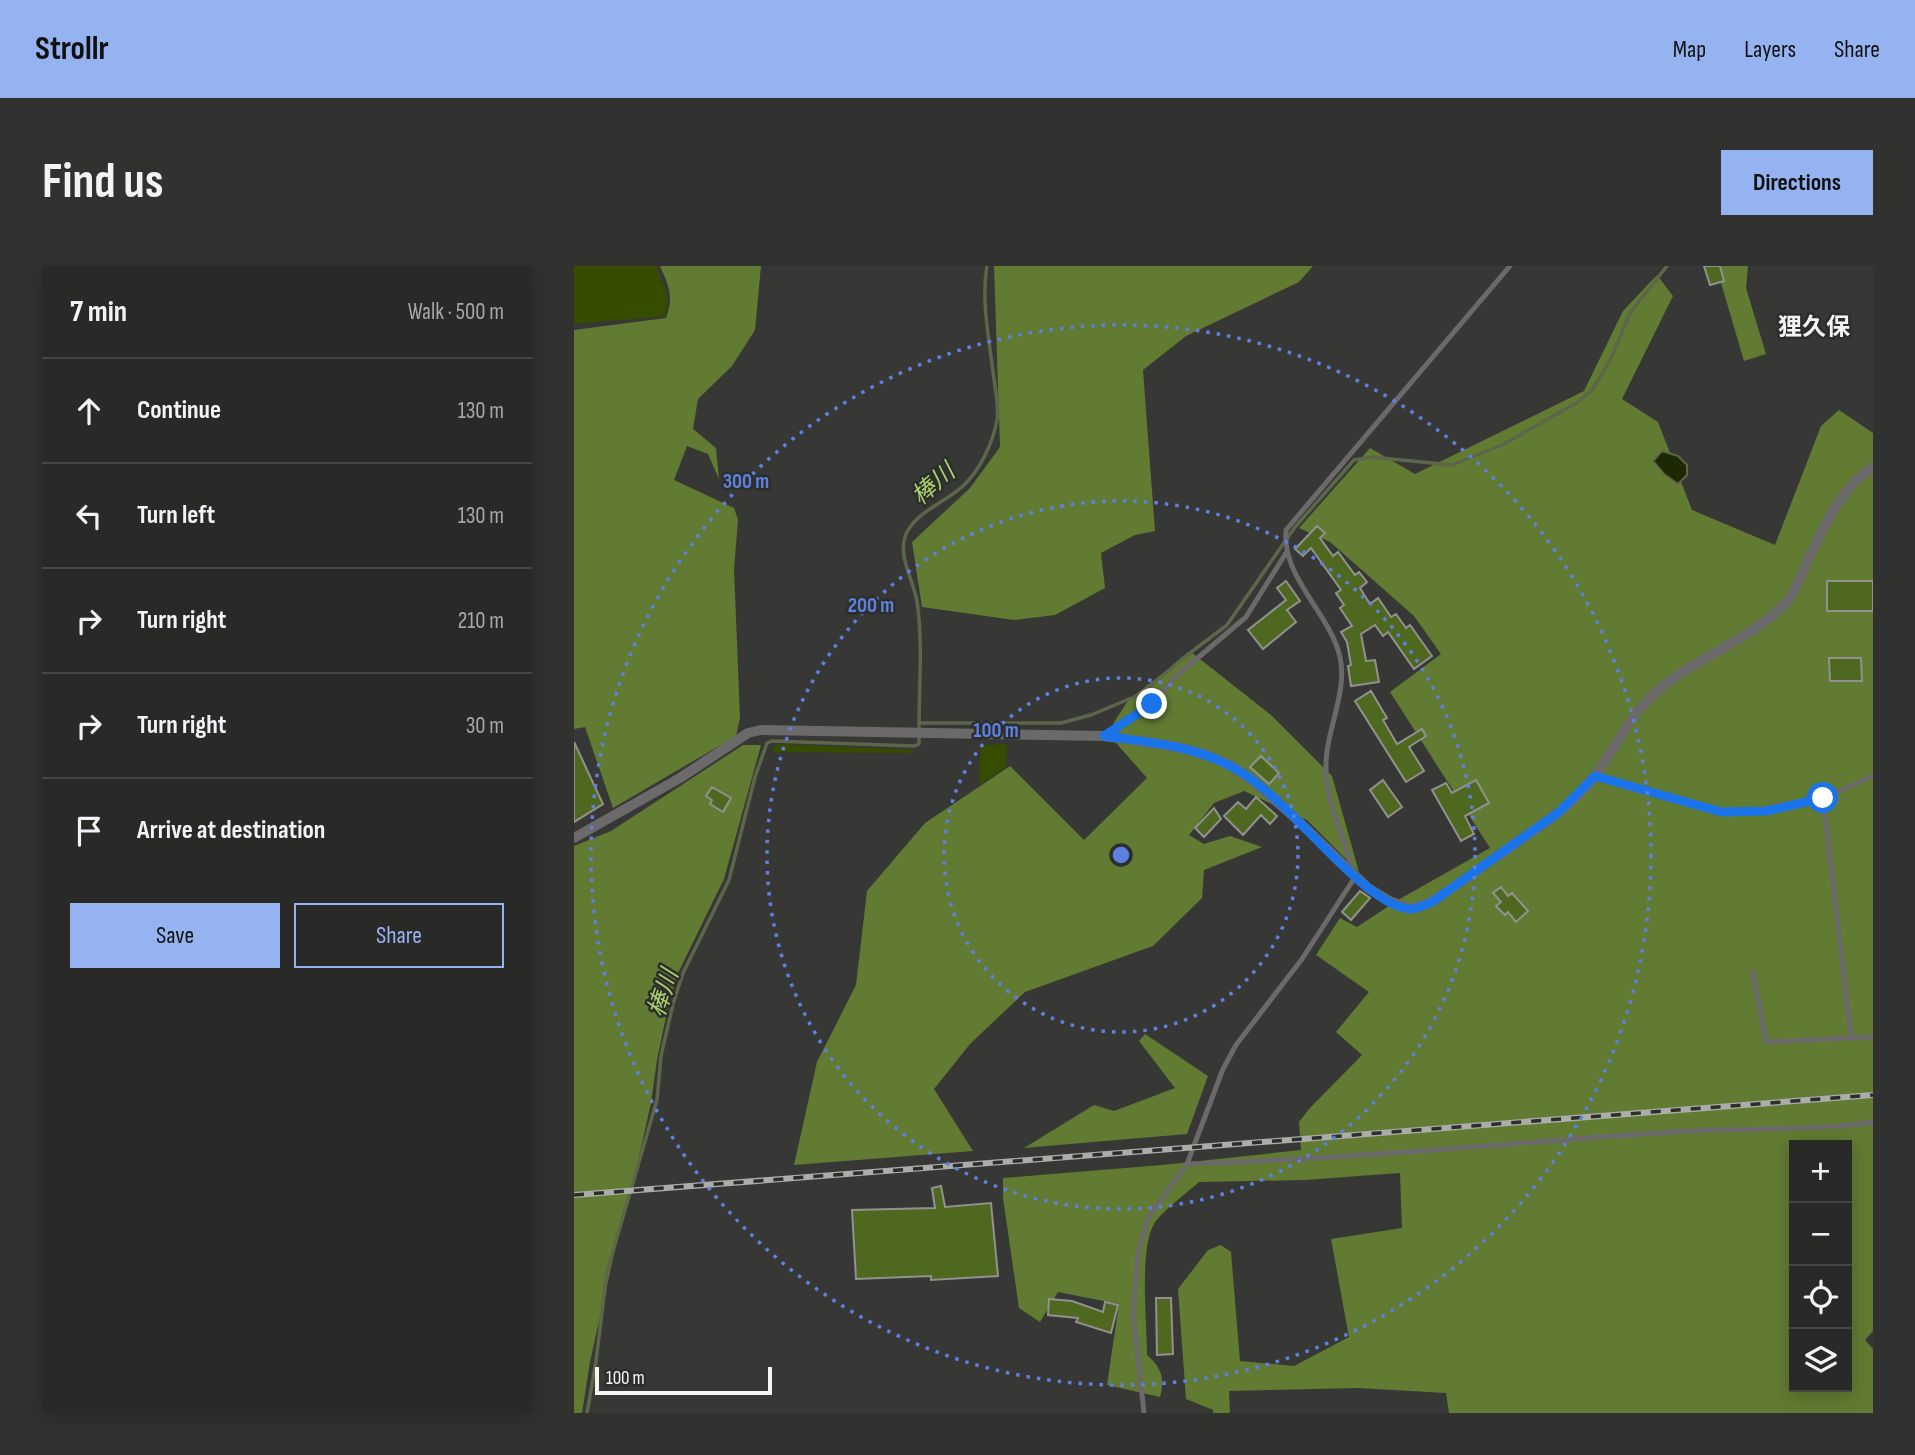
<!DOCTYPE html>
<meta charset="utf-8">
<style>
body{margin:0;font-family:"Sofia Sans Condensed","Noto Sans JP",sans-serif;background:#313230;color:#f1f3f6}
.controls{position:absolute;right:21px;bottom:21px;display:grid;overflow:hidden;border-radius:0px;box-shadow:0 4px 18px #0003}
.controls button{width:63px;height:63px;display:grid;place-items:center;padding:0;border:0;border-bottom:2px solid #454645;background:#292a28;color:#f1f3f6;font:35px sans-serif}
.scale{position:absolute;left:21px;bottom:18px;width:177px;box-sizing:border-box;padding-left:7px;border:4px solid #f4f5f3;border-top:0;font-size:19px;line-height:24px;white-space:nowrap;color:#f4f5f3;-webkit-text-stroke:5px #2c2e2b;paint-order:stroke}
.stop{position:absolute;width:21px;height:21px;margin:-16px;border:5px solid #1a73e8;border-radius:50%;background:#fff}
.stop.end{background:#1a73e8;border-color:#fff;box-shadow:0 2px 7px #0008}
.list{margin:0;padding:0;list-style:none}
h2{display:flex;justify-content:space-between;align-items:center;height:91px;margin:0;padding:0 28px;font-size:30px}
h2 small{font-size:23px;font-weight:400;color:#a5a7a8}
.list li{display:grid;grid-template-columns:46px 1fr auto;gap:21px;align-items:center;box-sizing:border-box;height:105px;padding:0 28px;border-top:2px solid #454645}
.list b{display:block;font-size:26px;white-space:nowrap}
.list em{font-size:23px;font-style:normal;color:#a5a7a8}
.actions{display:flex;gap:14px;padding:21px 28px}
.actions a{flex:1;padding:16px 0;border:2px solid #95b2f1;border-radius:0px;text-align:center;font-size:24px;color:#95b2f1}
.actions .main{background:#95b2f1;color:#111}
.icon{flex:none;width:38px;height:38px;fill:none;stroke:currentColor;stroke-width:2;stroke-linecap:round;stroke-linejoin:round}
.map{position:relative;flex:none;width:1299px;height:1147px;overflow:hidden;border-radius:0px}
header{display:flex;align-items:center;gap:42px;box-sizing:border-box;height:98px;padding:0 35px;background:#95b2f1;color:#111}
header strong{font-size:33px}
nav{display:flex;gap:38px;margin-inline-start:auto;font-size:24px}
.intro{display:flex;align-items:center;justify-content:space-between;box-sizing:border-box;height:168px;padding:0 42px}
h1{margin:0;font-size:49px}
.button{padding:18px 32px;border-radius:0px;background:#95b2f1;color:#111;font-size:24px;font-weight:700}
main{display:flex;gap:42px;padding:0 42px}
aside{flex:1;background:#292a28;border-radius:0px;box-shadow:0 4px 18px #0003}
.map>svg:first-child{display:block}
.green{fill:#364d00}
.forest{fill:#617b32;fill-rule:evenodd}
.water{fill:#1c2902;stroke:#5d664a;stroke-width:2}
.lines{fill:none;stroke-linecap:round;stroke-linejoin:round}
.stream{stroke:#5d664a;stroke-width:3.5}
.building{fill:#4f681f;stroke:#91928f;stroke-width:2}
.service{stroke:#6b696a;stroke-width:5}
.minor{stroke:#6b696a;stroke-width:10}
.rail-casing{stroke:#acadaa;stroke-width:6}
.rail{stroke:#2c2e2b;stroke-width:3.5;stroke-dasharray:10;stroke-linecap:butt}
.route{stroke:#1a73e8;stroke-width:9}
.ring{fill:none;stroke:#5e80e0;stroke-width:3.5;stroke-dasharray:3.5 7}
.labels{text-anchor:middle;stroke-width:5;stroke-linejoin:round;paint-order:stroke}
.neighbourhood-label{font-size:24px;font-weight:bold;fill:#f4f5f3;stroke:#2c2e2b}
.water-label{font-size:24px;font-style:italic;fill:#abd06d;stroke:#2c2e2b}
.centre{fill:#5e80e0;stroke:#2c2e2b;stroke-width:3.5}
.ring-label{font-size:21px;text-anchor:middle;font-weight:bold;fill:#5e80e0;stroke:#2c2e2b;stroke-width:5;stroke-linejoin:round;paint-order:stroke}
</style>
<header>
<strong>Strollr</strong>
<nav><a>Map</a><a>Layers</a><a>Share</a></nav>
</header>
<div class="intro"><h1>Find us</h1><a class="button">Directions</a></div>
<main>
<aside>
<h2>7 min<small>Walk · 500 m</small></h2>
<ul class="list">
<li><svg class="icon" aria-label="ahead" viewBox="0 0 24 24"><path d="M12 20V5M6 11l6-6 6 6"/></svg><div><b>Continue</b></div><em>130 m</em></li>
<li><svg class="icon" aria-label="left" viewBox="0 0 24 24"><path d="M17 20v-9H6M10 6l-5 5 5 5"/></svg><div><b>Turn left</b></div><em>130 m</em></li>
<li><svg class="icon" aria-label="right" viewBox="0 0 24 24"><path d="M7 20v-9h11M14 6l5 5-5 5"/></svg><div><b>Turn right</b></div><em>210 m</em></li>
<li><svg class="icon" aria-label="right" viewBox="0 0 24 24"><path d="M7 20v-9h11M14 6l5 5-5 5"/></svg><div><b>Turn right</b></div><em>30 m</em></li>
<li><svg class="icon" aria-label="arrive" viewBox="0 0 24 24"><path d="M6 21V4h12l-3 4 3 4H6"/></svg><div><b>Arrive at destination</b></div></li>
</ul>
<div class="actions"><a class="main">Save</a><a>Share</a></div>
</aside>
<div class="map">
<svg width="1299" height="1147" viewBox="0 0 1299 1147">
<rect width="100%" height="100%" fill="#373835"/>
<!-- green -->
<path class="green" d="M0 0H82C90 18 97 31 91 50L0 58Z
M203 478 338 484V487L197 486Z
M433 478 432 501 405 519 407 479Z"/>
<!-- forest -->
<path class="forest" d="M86 0H187L181 64 158 100 124 133 119 163 142 182 145 213 134 188 113 180 100 214 160 242 164 254 160 303 166 452 162 470 39 542 11 461 0 463V64L92 52C100 31 95 20 86 0Z
M420 0H739L725 16 612 70 569 104 581 265 561 269 527 287 531 322 481 349 440 354 348 341 338 276 396 222 426 181Z
M1142 0H1174L1172 22 1192 88 1170 95Z
M1083 9 1099 30 1048 133 1084 156 1118 244 1201 279 1247 160 1265 144 1299 167V1065L1291 1074 1299 1083V1147H875L872 1127 784 1122 655 1125 656 1147H639V1144L612 1133 604 1023 634 984 647 979 657 986 666 1095 720 1100 775 1071 757 973 828 962 826 907 730 914 625 916C614 926 587 946 580 958 565 983 573 1058 573 1089 588 1102 591 1113 586 1131L533 1119 545 1038 484 1026 466 1056 445 1042 429 932V912L588 899 727 884 725 856 735 843 788 789 762 766 795 726 742 689 766 652 783 661 824 634 916 582 816 426 867 388 840 350 756 276 725 262 796 182 841 208 1010 125 1049 45ZM1220 879H1273V1121H1220Z
M617 386 697 449 758 510 785 606 733 554 670 525 640 537 615 569 630 578 656 570 688 581 630 604 628 632 579 680 451 726 396 778 360 823 399 885 220 899 243 796 282 719 293 625 351 557 436 500 510 574 573 512 542 477 539 458 555 433Z
M169 479H187L150 613 103 709 94 741 83 794 77 837 61 909 50 943 16 1096 8 1147H0V580L37 565Z
M571 768 634 810 613 868 450 882 520 839 540 845 601 822 565 775Z"/>
<!-- water -->
<path class="water" d="M1088 185 1104 190 1113 199V209L1104 218 1090 208 1079 195Z"/>
<g class="lines">
<!-- stream -->
<path class="stream" d="M345 457H487L517 449 567 428 608 393 653 359 721 261 780 194 797 191 878 199 928 179 1004 136 1018 124 1026 111 1037 92 1056 47 1093 0
M345 463C345 420 349 377 343 335 339 313 323 289 332 268 343 245 372 236 389 220 406 204 419 177 423 154 425 139 421 121 419 106 415 72 407 34 413 0
M13 1147 22 1095 33 1006 83 834 87 790 99 738 109 707 155 614 181 511 193 477 198 475 340 480 345 478V472"/>
</g>
<!-- building -->
<path class="building" d="M1130 0H1146L1150 15 1136 19Z
M743 260 751 267 746 272 759 290 764 286 781 309 785 306 793 316 786 322 796 338 804 332 817 351 822 348 832 362 836 359 858 390 840 403 814 366 809 370 801 359 787 368 792 395 801 394 805 416 777 420 774 400 777 399 773 376 767 366 778 360 766 342 770 339 762 327 767 324 737 282 729 290 721 283Z
M712 315 726 335 713 344 722 356 689 383 674 364 712 334 703 322Z
M1253 315H1299V345H1253Z
M1255 392H1287L1288 415H1256Z
M797 425 813 452 809 454 823 478 848 463 852 470 835 481 850 505 832 516 781 435Z
M0 476 29 538 0 556Z
M687 490 705 507 695 518 676 501Z
M809 514 828 541 814 551 796 524Z
M902 514 915 537 891 550 900 568 887 575 858 524 872 517 878 527Z
M138 521 157 532 149 546 136 538 138 534 132 530Z
M682 531 703 550 696 558 687 549 669 569 650 550 664 536 672 543Z
M640 542 647 553 630 571 621 562Z
M927 621 934 630 938 627 954 645 942 656 934 646 931 649 922 640 927 636 919 627Z
M786 625 796 632 777 654 768 646Z
M367 920 371 941 417 937 424 1010 357 1014V1010L282 1013 278 944 361 942 358 922Z
M582 1032H597L599 1088 583 1089Z
M475 1033 498 1035 529 1046 531 1036 544 1039 537 1067 502 1056 504 1052 474 1049Z"/>
<g class="lines">
<!-- service -->
<path class="service" d="M533 469 578 438 600 412 672 351 712 287
M1021 510 1147 546 1192 545 1249 532 1299 510
M1249 532 1277 771
M1179 706 1192 776 1299 771
M613 898C775 893 936 877 1097 866 1164 861 1232 866 1299 856
M570 1147 559 1046 564 987 574 952 613 898 649 803 662 779 728 693 781 611C772 576 752 539 752 502 751 466 774 427 766 391 755 345 708 313 712 264L936 0"/>
<!-- minor -->
<path class="minor" d="M0 572 106 512 174 467 187 464 530 470 597 480 628 487 656 499 679 515 718 549 794 622 815 635 837 643 858 636C887 616 916 595 945 575 968 559 992 543 1011 522 1037 493 1051 454 1080 428 1119 391 1187 371 1218 329 1239 287 1258 227 1299 201"/>
<defs>
<path id="rail" d="M0 929 1299 829"/>
</defs>
<!-- rail casing -->
<use href="#rail" class="rail-casing"/>
<!-- rail -->
<use href="#rail" class="rail"/>
</g>
<g class="lines">
<!-- route -->
<path class="route" d="M578 438 530 470C572 476 616 479 654 499 679 511 702 533 721 552 745 575 804 643 837 643 843 643 852 638 858 636L985 546 1021 510 1147 546 1192 545 1249 532"/>
</g>
<!-- distance rings -->
<g class="ring">
<circle cx="547" cy="589" r="177"/>
<circle cx="547" cy="589" r="354"/>
<circle cx="547" cy="589" r="530"/>
</g>
<g class="labels">
<!-- neighbourhood labels -->
<g class="neighbourhood-label">
<text x="1240" y="69">狸久保</text>
</g>
<!-- water labels -->
<g class="water-label">
<text transform="translate(359 218) rotate(-41)" y="8">棒川</text>
<text transform="translate(89 727) rotate(-72)" y="8">棒川</text>
</g>
</g>
<circle cx="547" cy="589" r="10" class="centre"/>
<g class="ring-label">
<text x="172" y="222">300 m</text>
<text x="297" y="346">200 m</text>
<text x="422" y="471">100 m</text>
</g>
</svg>
<div class="controls">
<button>+</button>
<button>−</button>
<button><svg class="icon" aria-label="locate" viewBox="0 0 24 24"><circle cx="12" cy="12" r="6"/><path d="M12 2v4M12 18v4M2 12h4M18 12h4"/></svg></button>
<button><svg class="icon" aria-label="layers" viewBox="0 0 24 24"><path d="M12 4l9 5-9 5-9-5zM3 14l9 5 9-5"/></svg></button>
</div>
<div class="scale">100 m</div>
<div class="stop" style="left:1249px;top:532px"></div>
<div class="stop end" style="left:578px;top:438px"></div>
</div>
</main>
